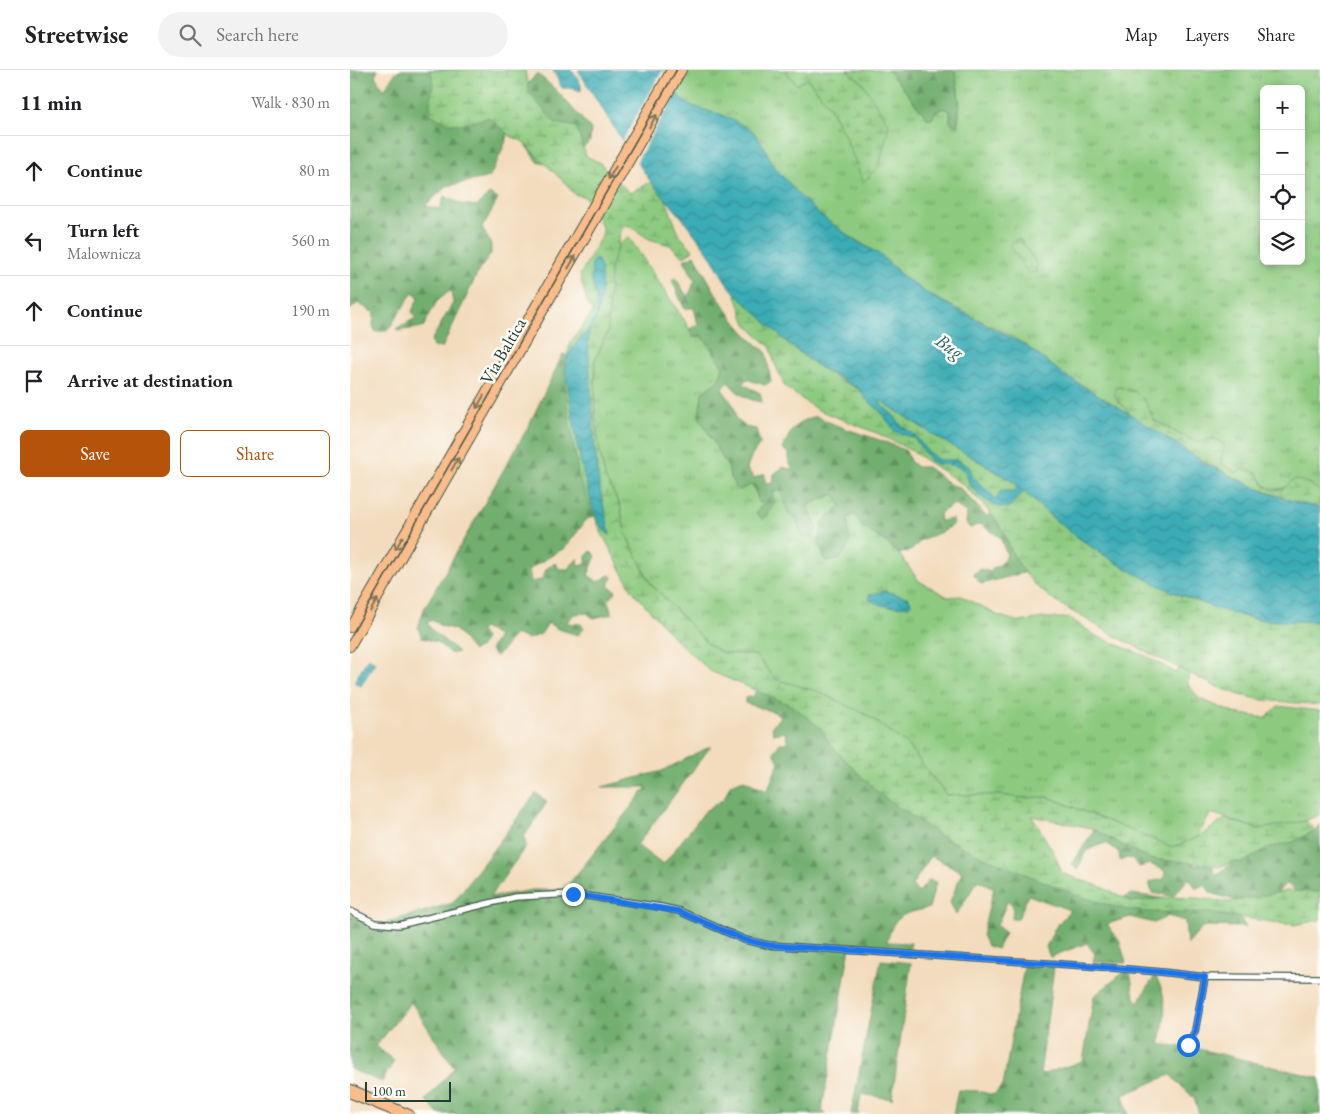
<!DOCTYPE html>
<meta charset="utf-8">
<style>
body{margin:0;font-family:"EB Garamond",serif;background:#f2f2f2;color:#202124}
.controls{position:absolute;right:15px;top:15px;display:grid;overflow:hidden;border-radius:8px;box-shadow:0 2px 8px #0003}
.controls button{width:45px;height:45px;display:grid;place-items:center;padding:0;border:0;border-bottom:1px solid #e0e0e0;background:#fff;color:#202124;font:25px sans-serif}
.scale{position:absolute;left:15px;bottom:12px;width:86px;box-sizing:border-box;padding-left:5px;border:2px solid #1f3d34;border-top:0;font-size:14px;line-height:18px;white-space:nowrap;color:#1f3d34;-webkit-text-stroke:4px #fdfcf7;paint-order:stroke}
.stop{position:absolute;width:15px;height:15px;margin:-11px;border:4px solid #1a73e8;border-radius:50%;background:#fff}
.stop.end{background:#1a73e8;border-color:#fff;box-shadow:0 1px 5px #0008}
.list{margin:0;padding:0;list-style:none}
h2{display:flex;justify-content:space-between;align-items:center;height:65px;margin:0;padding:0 20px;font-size:21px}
h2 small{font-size:16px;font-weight:400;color:#757577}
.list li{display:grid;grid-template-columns:32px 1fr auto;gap:15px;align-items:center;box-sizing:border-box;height:70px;padding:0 20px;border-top:1px solid #e0e0e0}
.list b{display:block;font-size:19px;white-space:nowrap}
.list p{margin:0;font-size:16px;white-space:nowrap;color:#757577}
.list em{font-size:16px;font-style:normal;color:#757577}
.actions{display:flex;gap:10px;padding:15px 20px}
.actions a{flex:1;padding:11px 0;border:1px solid #b45309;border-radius:8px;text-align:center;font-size:18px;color:#b45309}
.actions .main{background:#b45309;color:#fff}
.icon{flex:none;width:28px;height:28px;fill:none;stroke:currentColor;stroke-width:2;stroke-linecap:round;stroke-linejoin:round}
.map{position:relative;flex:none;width:970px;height:1044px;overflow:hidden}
header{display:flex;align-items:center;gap:30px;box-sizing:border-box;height:70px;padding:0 25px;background:#fff;border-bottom:1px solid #e0e0e0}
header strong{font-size:24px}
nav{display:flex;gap:28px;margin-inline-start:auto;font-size:18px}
.search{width:350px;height:45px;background:#f2f2f2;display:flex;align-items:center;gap:12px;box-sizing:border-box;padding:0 18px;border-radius:28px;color:#757577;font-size:19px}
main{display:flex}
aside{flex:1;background:#fff}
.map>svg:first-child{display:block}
.grass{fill:url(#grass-tufts);stroke:#56845a;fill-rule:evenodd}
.forest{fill:url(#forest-firs);stroke:#487651}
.wetland{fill:url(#wetland-marsh);stroke:#56845a}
.water{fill:url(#water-waves);stroke:#2d7474;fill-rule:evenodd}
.pier{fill:#f3dcbd}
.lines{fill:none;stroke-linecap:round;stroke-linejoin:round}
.stream{stroke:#3bacb5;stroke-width:2}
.minor-casing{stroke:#3f5549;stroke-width:8}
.major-casing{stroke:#3f5549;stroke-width:9}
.highway-casing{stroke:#3f5549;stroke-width:10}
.minor{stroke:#fff;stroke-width:5.5}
.major{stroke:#f9bc8a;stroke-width:7}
.highway{stroke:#f9bc8a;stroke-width:8}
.oneway{stroke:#81765b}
.route{stroke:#1a73e8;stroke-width:6}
.labels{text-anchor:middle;stroke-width:5;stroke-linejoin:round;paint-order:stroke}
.street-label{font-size:18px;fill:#1f3d34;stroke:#fdfcf7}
.water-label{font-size:19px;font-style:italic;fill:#296461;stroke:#fdfcf7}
</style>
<header>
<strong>Streetwise</strong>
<div class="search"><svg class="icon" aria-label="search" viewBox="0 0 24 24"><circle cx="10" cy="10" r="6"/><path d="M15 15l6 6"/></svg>Search here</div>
<nav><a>Map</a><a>Layers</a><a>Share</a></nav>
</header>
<main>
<aside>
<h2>11 min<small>Walk · 830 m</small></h2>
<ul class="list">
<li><svg class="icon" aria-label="ahead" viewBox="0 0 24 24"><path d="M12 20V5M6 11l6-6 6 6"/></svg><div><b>Continue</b></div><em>80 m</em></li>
<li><svg class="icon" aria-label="left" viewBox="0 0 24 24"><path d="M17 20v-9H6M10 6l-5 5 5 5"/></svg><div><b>Turn left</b><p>Malownicza</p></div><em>560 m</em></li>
<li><svg class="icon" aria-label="ahead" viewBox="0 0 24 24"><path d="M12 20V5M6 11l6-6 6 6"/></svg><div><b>Continue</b></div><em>190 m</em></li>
<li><svg class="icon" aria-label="arrive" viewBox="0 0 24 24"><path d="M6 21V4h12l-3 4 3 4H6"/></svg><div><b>Arrive at destination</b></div></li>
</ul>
<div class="actions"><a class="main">Save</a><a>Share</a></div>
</aside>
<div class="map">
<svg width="970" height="1044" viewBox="0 0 970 1044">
<defs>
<pattern id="grass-tufts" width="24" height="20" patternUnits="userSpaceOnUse" patternTransform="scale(1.25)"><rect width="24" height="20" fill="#8dca7f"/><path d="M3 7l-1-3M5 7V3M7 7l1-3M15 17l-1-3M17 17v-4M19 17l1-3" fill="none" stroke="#73a569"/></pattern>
<pattern id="forest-firs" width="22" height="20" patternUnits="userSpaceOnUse" patternTransform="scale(1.25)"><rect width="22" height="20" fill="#72ae6e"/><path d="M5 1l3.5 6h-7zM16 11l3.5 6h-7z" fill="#5d8f5b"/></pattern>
<pattern id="wetland-marsh" width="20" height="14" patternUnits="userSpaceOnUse" patternTransform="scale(1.25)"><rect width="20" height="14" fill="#8dca7f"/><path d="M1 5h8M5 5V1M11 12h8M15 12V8" fill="none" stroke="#73a569"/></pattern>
<pattern id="water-waves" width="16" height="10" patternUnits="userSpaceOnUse" patternTransform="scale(1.25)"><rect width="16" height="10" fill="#3bacb5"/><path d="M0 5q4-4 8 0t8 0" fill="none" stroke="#318d94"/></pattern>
</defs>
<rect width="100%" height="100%" fill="#fdfcf7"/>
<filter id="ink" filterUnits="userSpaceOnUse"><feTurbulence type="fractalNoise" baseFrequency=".02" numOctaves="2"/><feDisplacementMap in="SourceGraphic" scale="10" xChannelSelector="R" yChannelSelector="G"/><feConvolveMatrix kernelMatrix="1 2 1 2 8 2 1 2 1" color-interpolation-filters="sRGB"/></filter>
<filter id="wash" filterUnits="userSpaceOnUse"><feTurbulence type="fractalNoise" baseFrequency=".0096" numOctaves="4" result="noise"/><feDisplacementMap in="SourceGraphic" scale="20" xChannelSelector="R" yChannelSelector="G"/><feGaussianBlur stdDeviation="1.12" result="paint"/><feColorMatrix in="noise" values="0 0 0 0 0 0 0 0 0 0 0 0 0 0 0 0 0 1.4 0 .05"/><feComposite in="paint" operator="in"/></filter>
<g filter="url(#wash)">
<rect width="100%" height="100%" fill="#f3dcbd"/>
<!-- grass -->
<path class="grass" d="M310 0H435L447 15 457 8 478 34 495 66 512 12 497 0H538L577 48 593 38 600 41 607 56C612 37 608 19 605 0H970V421L958 413 923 420 914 415 907 403H886L871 392V383L864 369 847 372 825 362 804 350 794 330 767 332 774 336 780 344 713 304 675 275 663 267 576 223 552 205 529 184 488 159 470 145 449 126 424 96 414 77 403 61 372 45 339 35 330 27ZM914 19H951V191H914Z
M278 166 340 259 342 267 353 266 373 297 369 310 352 323 370 382 379 399 380 408 402 414 409 432 413 434 412 450 422 422 430 420 438 442 447 451 452 467 467 458 457 435 484 424 491 436 471 465 469 475 475 490H482L498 448 505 444 549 484 569 511 598 527 611 526 649 546 670 552 692 548H720L746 566 798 587 826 603 829 598 839 603 838 615 850 629 884 643 916 648 928 636 970 641V743L969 745 947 754 909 759 861 743 847 768 822 777 698 727 672 728 650 725H596L557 674 469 622 425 609 406 585 373 583 358 574 301 514 275 462 270 435 256 410 249 379 245 344V290L258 262 260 198 268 176Z"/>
<!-- forest -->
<path class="forest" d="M0 0H28L25 6 34 20 46 2 50 0H117L168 17 179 13 187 3 208 22 241 59 240 71 232 79 210 93H189L176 76 175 62 158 50 157 69 140 107 97 116 75 136 90 139 94 126 111 134 127 136 139 124 148 129 132 158 141 174V184L129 200 92 278 83 277 81 271 103 233 101 220 87 231 73 257 47 261V258L66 248 62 241 69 227 63 222 38 260 26 262 23 256 24 243 8 233 0 240Z
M538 0H605C608 19 611 37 607 56L600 52V41L593 38 585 42 582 49 577 48Z
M345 185C363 221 384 257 416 282L421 311 415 315 396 309 393 314 410 323 412 332C397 330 388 324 378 312L372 319 384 336 386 349 396 357 406 359 410 374 401 387 397 399 404 408 415 404V414L423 413V405L433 397 443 400 439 392V383L432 379C442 359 444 353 466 346 494 361 526 366 556 381L560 391 567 397H577L601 415 609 417 636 446 652 442 681 501 631 514 623 504 631 499 641 502 643 498 650 495 657 485 650 467 630 454 620 458 616 453 617 443 604 434 590 443 589 451 603 449 604 453 594 461 571 470 562 480 549 484 536 472 511 456 505 444 498 448 499 475 489 490 475 491 473 481 469 475 472 452 491 436 484 424 458 435 467 458 463 467H452L447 451 438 442 430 420 422 422 425 433 413 450 406 443 413 434 409 432 403 414 390 420 384 417 383 411 380 408 379 399 349 347 352 323 369 310 373 297 353 266 342 267 340 259 348 254 344 238H334L322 210 325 207 338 228 345 210 334 190Z
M213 284 218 286 246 445 237 449 216 477 179 499 181 512 191 510 197 498 205 493 209 499H218L228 488 229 496 236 494V486L241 481 246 486 238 505 248 512 259 505 262 507 259 516 266 521 258 530 262 544 243 548 237 543 224 544 216 553 231 554 234 558 228 565 208 559 198 553 191 564 178 569 164 564 152 581 145 586 140 580 148 566 133 558 130 561 135 568 131 577 123 581 106 560 91 556 82 550 77 553C85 566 97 571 108 582L101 584 87 572 72 568 68 557 74 539 177 359Z
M408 613 444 630 588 766 763 835 781 824 817 829 889 846 896 857 854 856 837 875 835 851 818 846 804 853 780 847 757 854 770 872 776 893 743 892 745 884 737 873 700 887 696 877 705 858 720 840 678 825 668 849H662L663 836 658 830 647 855 655 863 647 879 637 876 632 865 644 818 628 810 606 845 600 832 612 802 581 786 562 815 568 823 579 810 586 812 579 838C552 844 544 844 537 872L561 873 559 881 500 877 472 1040 476 1044H88L76 1030 104 998 61 932 26 976 44 991 32 1012 0 999V845L31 860 37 852 103 833 186 723 197 732 174 767 176 776 140 827 183 820H214L297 717H252L312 701 361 676 287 775 313 795 356 740 374 729 380 715 394 710 417 721 429 692 424 682 430 673H438L435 662 423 664 422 656 431 646 424 642 395 633V628L404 626Z
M970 754V822H947L936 813 928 822 906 828 884 830 861 823 855 815 846 818 839 808 823 826 802 823 799 812 814 809 815 801 800 794 789 797 783 789 777 788 770 791 769 782 756 773C749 775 739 778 734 785 731 790 731 795 727 800L722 795 745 758 829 790V793L838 791 847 796 854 790 863 795V802L867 805 883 792H893L917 778 943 772 965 760Z
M531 890 561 893 542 1029 511 1024 508 1044H501Z
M674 897H704L690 1005 733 991 744 926 778 899C785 911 779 920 788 932L805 906C820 930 814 948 810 974L849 979 970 1008V1044H849L844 1028 820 1005 773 1025 778 1044H603L608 1020 628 1021 643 1025 653 1015Z"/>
<!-- wetland -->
<path class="wetland" d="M80 0H175L179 23 205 53 226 57 236 86 250 93 280 123 301 112 316 130 329 165 343 180 334 187 320 175 299 169 278 155 271 159 268 176 260 198 258 262 245 290V344L249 379 256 410 270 435 275 463 301 514 358 574 373 583 406 585 425 609 469 622 517 645 557 674 596 725H650L672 728 698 727 822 777 847 768 875 749 909 759 956 751 965 760 943 772 917 778 893 792H883L869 797 846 793 800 789 741 758 682 746 705 785 712 803 754 818 782 832 822 827 846 828 880 832 936 821 970 822V850L943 855 853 842H801L772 839 726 825 697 813 627 784 589 765 528 723 480 674 472 659 443 636 360 601 326 570 282 520 251 462 229 408 218 342 214 300 220 273 243 242 237 233 230 205 253 163 252 157 235 127 224 124 217 115 172 71 160 66 139 47C116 54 100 60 79 42L83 13Z
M435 0H497L512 12 539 55 529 96 513 112 495 66 478 34 457 8 447 15Z
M670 169 687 194 686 202 678 203 661 177 662 172 665 170Z
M385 223 440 275 466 295 486 308 531 330 558 349 663 412 705 450 754 485 786 503 832 526 949 551 970 552V635L913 630 890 625 865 616 767 567 706 532 687 517 674 502 661 481 655 464 646 450 632 433 611 413 560 380 529 364 466 339 435 317 424 292 421 278 396 254Z
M769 317 784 321 794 329 804 350 825 362 847 372 864 369 874 374 871 393 886 403 893 398 907 403 914 415 923 420 933 419 944 409 958 413 970 421V438C899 423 839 384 780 344L774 336 765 328V318Z"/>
<!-- water -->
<path class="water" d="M203 0H221C226 6 233 13 231 21L220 18H212Z
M228 0H310L330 27 338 35 372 45 387 52 403 61 414 77 424 96 449 125 470 145 506 171 529 184 552 205 576 223 675 275 713 304 780 344 860 396 908 419 948 433 970 438V552C951 551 932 552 913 550 897 548 881 543 865 538 795 514 727 475 675 422 667 425 667 434 658 437 646 441 626 424 620 414 617 409 617 404 614 400L604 395 586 394 580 390 564 368 546 362 529 340 516 329 509 319 466 295 440 275 385 223 376 212 358 182 333 149 301 112 270 67ZM531 331 593 371 636 395 663 412 667 414V418L664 421H651L649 423 648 428 646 429 644 427 623 407 619 397 608 390H592L587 389 576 380 565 365 552 356 540 342 530 334Z
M245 190H248C255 206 251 229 247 246L246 228 241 209 242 192Z
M240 258 238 271 244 369 249 414 260 465C238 457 223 348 219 324 218 315 215 305 216 297 216 281 230 269 240 258Z
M535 521 559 528 561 534 558 536C544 537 530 538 519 529V525Z
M18 588 25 592 11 616 4 612Z"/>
<!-- pier -->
<path class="pier" d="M313 0 328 20 285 94 271 73Z"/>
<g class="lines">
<!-- stream -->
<path class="stream" d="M240 258 247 246"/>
</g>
</g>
<g filter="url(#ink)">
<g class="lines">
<defs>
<path id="minor" d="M0 841 25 853 49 855 165 827 223 824 311 837 329 841 395 870 418 875 740 896 811 902 855 907 970 908
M838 975 845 961 855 907"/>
<path id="major" d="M0 1018 60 1044
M0 1024 49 1044"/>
<path id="highway" d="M0 558 321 0
M0 577 332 0"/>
</defs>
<!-- minor casing -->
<use href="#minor" class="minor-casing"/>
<!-- major casing -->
<use href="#major" class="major-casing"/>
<!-- highway casing -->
<use href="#highway" class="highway-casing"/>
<!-- minor -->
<use href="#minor" class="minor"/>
<!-- major -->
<use href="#major" class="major"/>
<!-- highway -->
<use href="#highway" class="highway"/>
</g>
<!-- one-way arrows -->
<defs><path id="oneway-shaft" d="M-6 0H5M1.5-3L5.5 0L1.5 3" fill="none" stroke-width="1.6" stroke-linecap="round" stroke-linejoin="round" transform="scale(1.25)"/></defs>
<g class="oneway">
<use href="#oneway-shaft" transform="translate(303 51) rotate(-60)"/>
<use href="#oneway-shaft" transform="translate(262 103) rotate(120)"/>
<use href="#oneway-shaft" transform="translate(222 192) rotate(-60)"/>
<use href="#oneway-shaft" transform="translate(130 332) rotate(120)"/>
<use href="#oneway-shaft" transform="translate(105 394) rotate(-60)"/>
<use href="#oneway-shaft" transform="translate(49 473) rotate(120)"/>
<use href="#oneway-shaft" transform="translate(24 535) rotate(-60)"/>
</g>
</g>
<g class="lines" filter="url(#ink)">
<!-- route -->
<path class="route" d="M223 824 328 841 395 870 418 875 740 896 811 902 855 907 845 961 838 975"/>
</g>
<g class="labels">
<!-- street labels -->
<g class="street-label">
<text transform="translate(153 281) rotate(-60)" y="6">Via Baltica</text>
</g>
<!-- water labels -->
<g class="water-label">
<text transform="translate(600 276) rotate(35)" y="7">Bug</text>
</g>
</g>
</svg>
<div class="controls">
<button>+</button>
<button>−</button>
<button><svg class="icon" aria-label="locate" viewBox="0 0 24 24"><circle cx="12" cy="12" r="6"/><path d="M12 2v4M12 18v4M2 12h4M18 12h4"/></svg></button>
<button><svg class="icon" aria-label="layers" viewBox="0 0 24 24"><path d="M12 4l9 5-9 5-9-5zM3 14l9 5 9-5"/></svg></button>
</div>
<div class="scale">100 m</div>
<div class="stop" style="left:838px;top:975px"></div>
<div class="stop end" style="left:223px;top:824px"></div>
</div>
</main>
